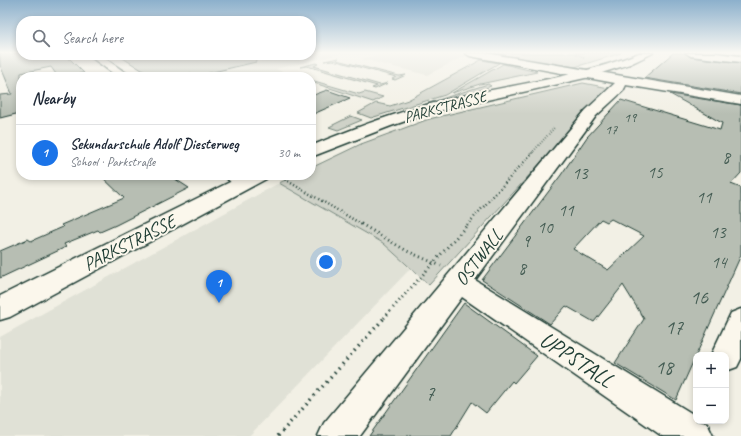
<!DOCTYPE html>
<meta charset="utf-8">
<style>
body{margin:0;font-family:Caveat,sans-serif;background:#f6f6f7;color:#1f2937}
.controls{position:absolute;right:12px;bottom:12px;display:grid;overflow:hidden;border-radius:8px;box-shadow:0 2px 6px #0003}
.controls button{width:36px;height:36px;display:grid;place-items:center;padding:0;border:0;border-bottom:1px solid #e0e1e3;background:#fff;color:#1f2937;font:20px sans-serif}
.you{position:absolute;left:326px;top:262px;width:14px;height:14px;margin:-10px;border:3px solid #fff;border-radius:50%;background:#1a73e8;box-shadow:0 0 0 6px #1a73e833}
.badge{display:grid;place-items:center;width:26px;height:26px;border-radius:50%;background:#1a73e8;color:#fff;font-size:13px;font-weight:700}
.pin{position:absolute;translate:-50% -33px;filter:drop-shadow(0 1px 2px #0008)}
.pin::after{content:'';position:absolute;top:21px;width:14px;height:12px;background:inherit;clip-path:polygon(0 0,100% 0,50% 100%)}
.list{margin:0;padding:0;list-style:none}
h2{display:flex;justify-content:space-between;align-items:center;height:52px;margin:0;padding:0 16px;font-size:17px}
h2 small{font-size:13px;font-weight:400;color:#747a83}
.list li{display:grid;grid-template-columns:26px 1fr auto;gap:12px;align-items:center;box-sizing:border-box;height:56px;padding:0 16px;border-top:1px solid #e0e1e3}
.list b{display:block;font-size:15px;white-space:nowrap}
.list p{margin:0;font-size:13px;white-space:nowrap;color:#747a83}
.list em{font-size:13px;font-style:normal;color:#747a83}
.icon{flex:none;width:22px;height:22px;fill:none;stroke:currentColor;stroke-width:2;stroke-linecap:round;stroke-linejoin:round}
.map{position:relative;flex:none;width:741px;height:436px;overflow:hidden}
.search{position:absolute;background:#fff;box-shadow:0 2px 6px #0003;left:16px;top:16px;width:300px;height:44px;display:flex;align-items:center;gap:10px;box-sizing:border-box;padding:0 14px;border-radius:16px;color:#747a83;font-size:15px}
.panel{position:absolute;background:#fff;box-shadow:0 2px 6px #0003;left:16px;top:72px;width:300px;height:108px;border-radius:16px}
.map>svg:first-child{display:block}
.built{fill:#e0e1d6}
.green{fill:#cfd2c8;stroke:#77887e}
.building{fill:#b7beb3;stroke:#1f3d34;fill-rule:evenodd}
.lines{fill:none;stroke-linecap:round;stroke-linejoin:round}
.minor-casing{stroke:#1f3d34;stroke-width:3}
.major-casing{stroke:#1f3d34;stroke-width:3}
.path-far4{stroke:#1f3d34;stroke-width:1.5;stroke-dasharray:0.5 1.5;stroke-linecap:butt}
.path-far3{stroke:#1f3d34;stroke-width:2;stroke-dasharray:0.5 2;stroke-linecap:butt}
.path-far2{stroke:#1f3d34;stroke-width:2.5;stroke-dasharray:1 2.5;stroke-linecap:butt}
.path-far1{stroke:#1f3d34;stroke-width:3;stroke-dasharray:1 3.5;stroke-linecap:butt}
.path{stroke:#1f3d34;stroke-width:3.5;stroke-dasharray:1.5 4.5;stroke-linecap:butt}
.minor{fill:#fbf7ec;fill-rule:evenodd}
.major{fill:#fbf7ec;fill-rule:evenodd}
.labels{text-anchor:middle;stroke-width:4;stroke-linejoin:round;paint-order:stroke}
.far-number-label{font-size:14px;fill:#455d54}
.far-street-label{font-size:16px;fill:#1f3d34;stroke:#fbf7ec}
.number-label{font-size:17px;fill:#455d54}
.street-label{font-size:19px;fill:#1f3d34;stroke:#fbf7ec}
.near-number-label{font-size:20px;fill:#455d54}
.near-street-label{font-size:23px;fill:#1f3d34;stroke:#fbf7ec}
</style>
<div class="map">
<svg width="741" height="436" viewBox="0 0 741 436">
<rect width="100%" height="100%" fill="#f2f0e5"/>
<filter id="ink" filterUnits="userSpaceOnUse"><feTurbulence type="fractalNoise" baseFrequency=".025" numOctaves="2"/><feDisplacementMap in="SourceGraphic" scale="8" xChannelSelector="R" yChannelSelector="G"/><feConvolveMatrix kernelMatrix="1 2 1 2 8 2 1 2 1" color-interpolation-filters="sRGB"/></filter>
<g filter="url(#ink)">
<!-- built -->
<path class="built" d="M311 53H344L276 69 295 77H212L208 74 266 60 254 55H311Z
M385 53H457L467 55 427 75 361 59Z
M279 183 383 243 410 269 249 436H0V337Z"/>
<!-- green -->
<path class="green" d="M486 53H621L575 67Z
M339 58 337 60 399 76 406 75 395 80 392 79 396 77 333 60 324 61Z
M481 60 499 63 445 95 371 118 358 113 376 103 390 106 408 100Z
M316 63 318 64 314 66 380 85 388 83 375 89 372 88 377 86 307 66 300 67Z
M503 64 537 72 480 84 452 93Z
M311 80 359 94 365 92 383 97 373 102 311 82Z
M583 83 609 88 429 285 383 243 279 183 296 175H311V168L361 144 429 119Z
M488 84 491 86 473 93 375 120Z
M351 116 362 120 338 130 329 127Z"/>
<!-- building -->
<path class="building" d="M0 53H21V55H68V59H70L84 73 58 77 51 67 21 73V115L20 113 0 118V95L12 94 0 65Z
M673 53H685L691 57 741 63V94L644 78Z
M118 55H255L256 62 196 76 191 73 176 77H153Z
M327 90 350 98 311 115V96Z
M670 94 741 105V173L731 184 741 188V255L676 400 615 363 644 319 623 285 594 322 566 306 550 324 482 280 561 175 587 137 621 100 720 130 722 123ZM601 219 607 222 611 219 644 236 608 270 573 249Z
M100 175H169L189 188 116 225 100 232 98 230 64 244 66 247 0 278V251L28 239 31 241 63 227 61 225 124 198Z
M464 303 537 356 514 383 512 381 486 413 472 402 451 436H369Z"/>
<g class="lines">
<defs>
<path id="minor" d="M465 53H486L741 96V104L626 85 623 91 596 116 475 280 696 416V421L707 423 713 436H662L462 297 360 436H318L324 423 586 110 615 83 470 56Z
M686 53H716L741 56V62L691 56Z
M88 55H100L132 77H118Z
M224 175H247L254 182 251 186C240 189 231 184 224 175Z
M741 309V359L737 367 726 371V355H711L731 313Z"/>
<path id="major" d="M639 53H653L630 64 585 78 429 113 391 126 311 157V146C361 125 411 107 463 96 522 83 583 76 639 53Z
M244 175H269L266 179 10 317 0 320V296Z"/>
</defs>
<!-- minor casing -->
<use href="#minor" class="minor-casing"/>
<!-- major casing -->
<use href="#major" class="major-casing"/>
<!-- path-far4 -->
<path class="path-far4" d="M576 54 584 57"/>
<!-- path-far3 -->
<path class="path-far3" d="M532 153 554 128"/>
<!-- path-far2 -->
<path class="path-far2" d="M279 176 363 225
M467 225 533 152"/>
<!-- path-far1 -->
<path class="path-far1" d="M361 224 407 251 441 266
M384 318 468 224"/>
<!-- path -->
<path class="path" d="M278 436 385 317"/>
<!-- minor -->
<use href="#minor" class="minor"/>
<!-- major -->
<use href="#major" class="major"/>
</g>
</g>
<!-- sky -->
<linearGradient id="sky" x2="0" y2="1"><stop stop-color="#8cb0cc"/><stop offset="0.46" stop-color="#f9f8f3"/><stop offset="1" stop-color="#f9f8f3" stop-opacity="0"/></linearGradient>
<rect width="741" height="114" fill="url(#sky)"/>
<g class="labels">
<!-- far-number labels -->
<g class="far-number-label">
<text x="630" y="122">19</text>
<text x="611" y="134">17</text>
</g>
<!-- far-street labels -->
<g class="far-street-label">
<text transform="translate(445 106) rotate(-15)" y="6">PARKSTRASSE</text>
</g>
<!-- number labels -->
<g class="number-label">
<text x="726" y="163">8</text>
<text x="655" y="178">15</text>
<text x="580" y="179">13</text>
<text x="704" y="203">11</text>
<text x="566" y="216">11</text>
<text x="545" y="233">10</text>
<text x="718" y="238">13</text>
<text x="526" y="247">9</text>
<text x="719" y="268">14</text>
<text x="522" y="274">8</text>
</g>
<!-- street labels -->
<g class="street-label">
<text transform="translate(129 242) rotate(-27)" y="7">PARKSTRASSE</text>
<text transform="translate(478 257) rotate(-52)" y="7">OSTWALL</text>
</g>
<!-- near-number labels -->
<g class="near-number-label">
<text x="699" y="304">16</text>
<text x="674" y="334">17</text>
<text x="664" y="374">18</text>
<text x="430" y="400">7</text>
</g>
<!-- near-street labels -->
<g class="near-street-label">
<text transform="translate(577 359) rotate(33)" y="8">UPPSTALL</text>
</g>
</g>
</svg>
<div class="controls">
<button>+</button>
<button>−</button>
</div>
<div class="you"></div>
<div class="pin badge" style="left:219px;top:303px">1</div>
<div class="search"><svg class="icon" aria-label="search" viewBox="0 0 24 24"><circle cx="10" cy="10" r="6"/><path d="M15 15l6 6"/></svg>Search here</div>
<section class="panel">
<h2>Nearby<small></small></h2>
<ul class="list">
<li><span class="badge">1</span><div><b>Sekundarschule Adolf Diesterweg</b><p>School · Parkstraße</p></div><em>30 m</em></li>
</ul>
</section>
</div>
